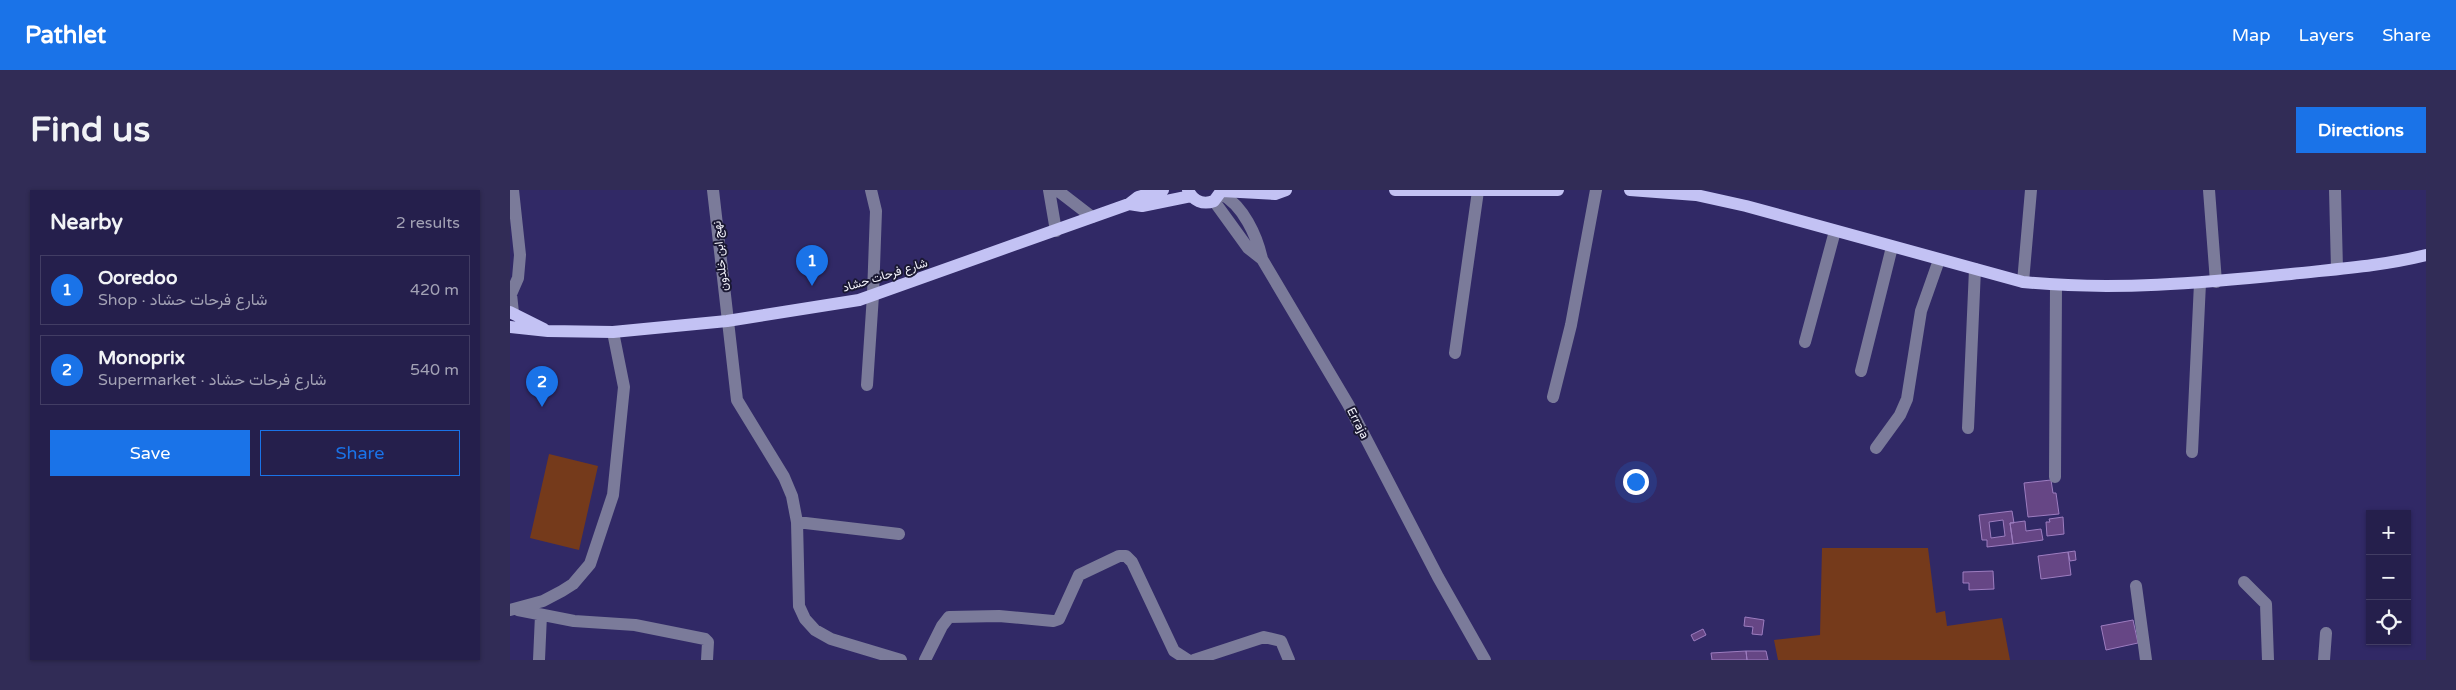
<!DOCTYPE html>
<meta charset="utf-8">
<style>
body{margin:0;font-family:"Varela Round",Vazirmatn,sans-serif;background:#312c56;color:#f1f3f6}
.controls{position:absolute;right:15px;bottom:15px;display:grid;overflow:hidden;border-radius:0px;box-shadow:0 1px 4px #0004}
.controls button{width:45px;height:45px;display:grid;place-items:center;padding:0;border:0;border-bottom:1px solid #423d64;background:#251f4c;color:#f1f3f6;font:25px sans-serif}
.you{position:absolute;left:1125px;top:291px;width:18px;height:18px;margin:-12px;border:4px solid #fff;border-radius:50%;background:#1a73e8;box-shadow:0 0 0 8px #1a73e833}
.badge{display:grid;place-items:center;width:32px;height:32px;border-radius:50%;background:#1a73e8;color:#fff;font-size:16px;font-weight:700}
.pin{position:absolute;translate:-50% -41px;filter:drop-shadow(0 1px 2px #0008)}
.pin::after{content:'';position:absolute;top:26px;width:18px;height:15px;background:inherit;clip-path:polygon(0 0,100% 0,50% 100%)}
.list{margin:0;padding:0;list-style:none}
h2{display:flex;justify-content:space-between;align-items:center;height:65px;margin:0;padding:0 20px;font-size:21px}
h2 small{font-size:16px;font-weight:400;color:#a3a2b5}
.list li{display:grid;grid-template-columns:32px 1fr auto;gap:15px;align-items:center;box-sizing:border-box;height:70px;margin:0 10px 10px;padding:0 10px;border:1px solid #423d64;border-radius:0px}
.list b{display:block;font-size:19px;white-space:nowrap}
.list p{margin:0;font-size:16px;white-space:nowrap;color:#a3a2b5}
.list em{font-size:16px;font-style:normal;color:#a3a2b5}
.actions{display:flex;gap:10px;padding:15px 20px}
.actions a{flex:1;padding:11px 0;border:1px solid #1a73e8;border-radius:0px;text-align:center;font-size:18px;color:#1a73e8}
.actions .main{background:#1a73e8;color:#fff}
.icon{flex:none;width:28px;height:28px;fill:none;stroke:currentColor;stroke-width:2;stroke-linecap:round;stroke-linejoin:round}
.map{position:relative;flex:none;width:1916px;height:470px;overflow:hidden;border-radius:0px}
header{display:flex;align-items:center;gap:30px;box-sizing:border-box;height:70px;padding:0 25px;background:#1a73e8;color:#fff}
header strong{font-size:24px}
nav{display:flex;gap:28px;margin-inline-start:auto;font-size:18px}
.intro{display:flex;align-items:center;justify-content:space-between;box-sizing:border-box;height:120px;padding:0 30px}
h1{margin:0;font-size:35px}
.button{padding:12px 22px;border-radius:0px;background:#1a73e8;color:#fff;font-size:18px;font-weight:700}
main{display:flex;gap:30px;padding:0 30px}
aside{flex:1;background:#251f4c;border-radius:0px;box-shadow:0 1px 4px #0004}
.map>svg:first-child{display:block}
.green{fill:#753a1b}
.building{fill:#664685;stroke:#9d7dc0;fill-rule:evenodd}
.lines{fill:none;stroke-linecap:round;stroke-linejoin:round}
.minor{stroke:#7b7b9a;stroke-width:12}
.major{stroke:#c3c2f4;stroke-width:12}
.labels{text-anchor:middle;stroke-width:4;stroke-linejoin:round;paint-order:stroke}
.street-label{font-size:12px;fill:#f3f3fb;stroke:#1a1833}
</style>
<header>
<strong>Pathlet</strong>
<nav><a>Map</a><a>Layers</a><a>Share</a></nav>
</header>
<div class="intro"><h1>Find us</h1><a class="button">Directions</a></div>
<main>
<aside>
<h2>Nearby<small>2 results</small></h2>
<ul class="list">
<li><span class="badge">1</span><div><b>Ooredoo</b><p>Shop · شارع فرحات حشاد</p></div><em>420 m</em></li>
<li><span class="badge">2</span><div><b>Monoprix</b><p>Supermarket · شارع فرحات حشاد</p></div><em>540 m</em></li>
</ul>
<div class="actions"><a class="main">Save</a><a>Share</a></div>
</aside>
<div class="map">
<svg width="1916" height="470" viewBox="0 0 1916 470">
<rect width="100%" height="100%" fill="#312966"/>
<!-- green -->
<path class="green" d="M39 264 88 276 69 360 20 348Z
M1312 358H1418L1426 423 1435 421 1437 436 1492 428 1500 470H1268L1264 450 1310 445Z"/>
<!-- building -->
<path class="building" d="M1541 290 1543 303H1546L1549 324 1518 327 1514 293Z
M1502 321 1504 333H1500L1503 354 1477 357V350H1472L1469 325ZM1493 330 1495 346 1481 348 1479 332Z
M1553 327 1554 344 1537 346 1536 332H1540L1539 329Z
M1515 331 1516 341 1531 339 1533 350 1503 354 1500 333Z
M1565 361 1566 370 1560 371 1558 362Z
M1558 362 1561 385 1531 389 1528 366Z
M1483 381 1484 399 1459 400V393H1453V382Z
M1235 427 1254 430 1252 445 1242 444 1243 437 1234 436Z
M1623 430 1628 453 1596 460 1591 436Z
M1193 439 1196 445 1184 451 1181 445Z
M1236 461 1237 470H1202L1201 463Z
M1236 461H1256L1258 470H1237Z"/>
<g class="lines">
<!-- minor -->
<path class="minor" d="M203 0 227 210 274 287 282 306 287 332 289 416 295 429 305 440 321 449 391 470
M539 0 546 41
M547 0 582 27
M1699 0 1706 92
M1825 0 1827 79
M711 4C733 15 747 46 752 69L838 214 928 387 975 470
M704 11 738 58 752 69
M1513 92 1521 0
M3 123 1 104 8 88 10 65 3 0
M1295 152 1325 41
M945 163 968 1
M1351 181 1382 57
M357 195 363 105 366 21 361 0
M1043 207 1061 135 1086 0
M1458 238 1465 79
M1366 258 1390 225 1397 209 1411 121 1429 70
M1682 262 1690 93
M1545 287 1546 95
M287 332 389 344
M1734 392 1756 414 1758 470
M1626 396 1636 470
M0 420 33 411 52 401 63 394 80 374 103 305 114 197 103 142
M8 420 64 431 125 435 195 449 198 452 197 470
M29 470 31 425
M415 470 432 436 439 427 489 426 543 431 549 429 569 385 609 366H616L622 372 664 461 678 470
M684 470 754 447 771 451 779 470
M1814 470 1816 443"/>
<!-- major -->
<path class="major" d="M678 0C683 11 693 15 704 11L712 0
M885 0H1048
M1120 0 1186 5 1236 16 1513 92C1602 101 1693 93 1781 84 1826 79 1872 76 1916 65
M712 1 765 4 776 0
M619 14 632 16 681 6
M0 122 34 139
M0 137 38 141 103 142 217 131 349 110 619 14 628 7 653 0"/>
</g>
<g class="labels">
<!-- street labels -->
<g class="street-label">
<text transform="translate(210 66) rotate(-96)" y="4">نهج ابن خلدون</text>
<text transform="translate(375 85) rotate(-17)" y="4">شارع فرحات حشاد</text>
<text transform="translate(848 233) rotate(63)" y="4">Erraja</text>
</g>
</g>
</svg>
<div class="controls">
<button>+</button>
<button>−</button>
<button><svg class="icon" aria-label="locate" viewBox="0 0 24 24"><circle cx="12" cy="12" r="6"/><path d="M12 2v4M12 18v4M2 12h4M18 12h4"/></svg></button>
</div>
<div class="you"></div>
<div class="pin badge" style="left:302px;top:96px">1</div>
<div class="pin badge" style="left:32px;top:217px">2</div>
</div>
</main>
